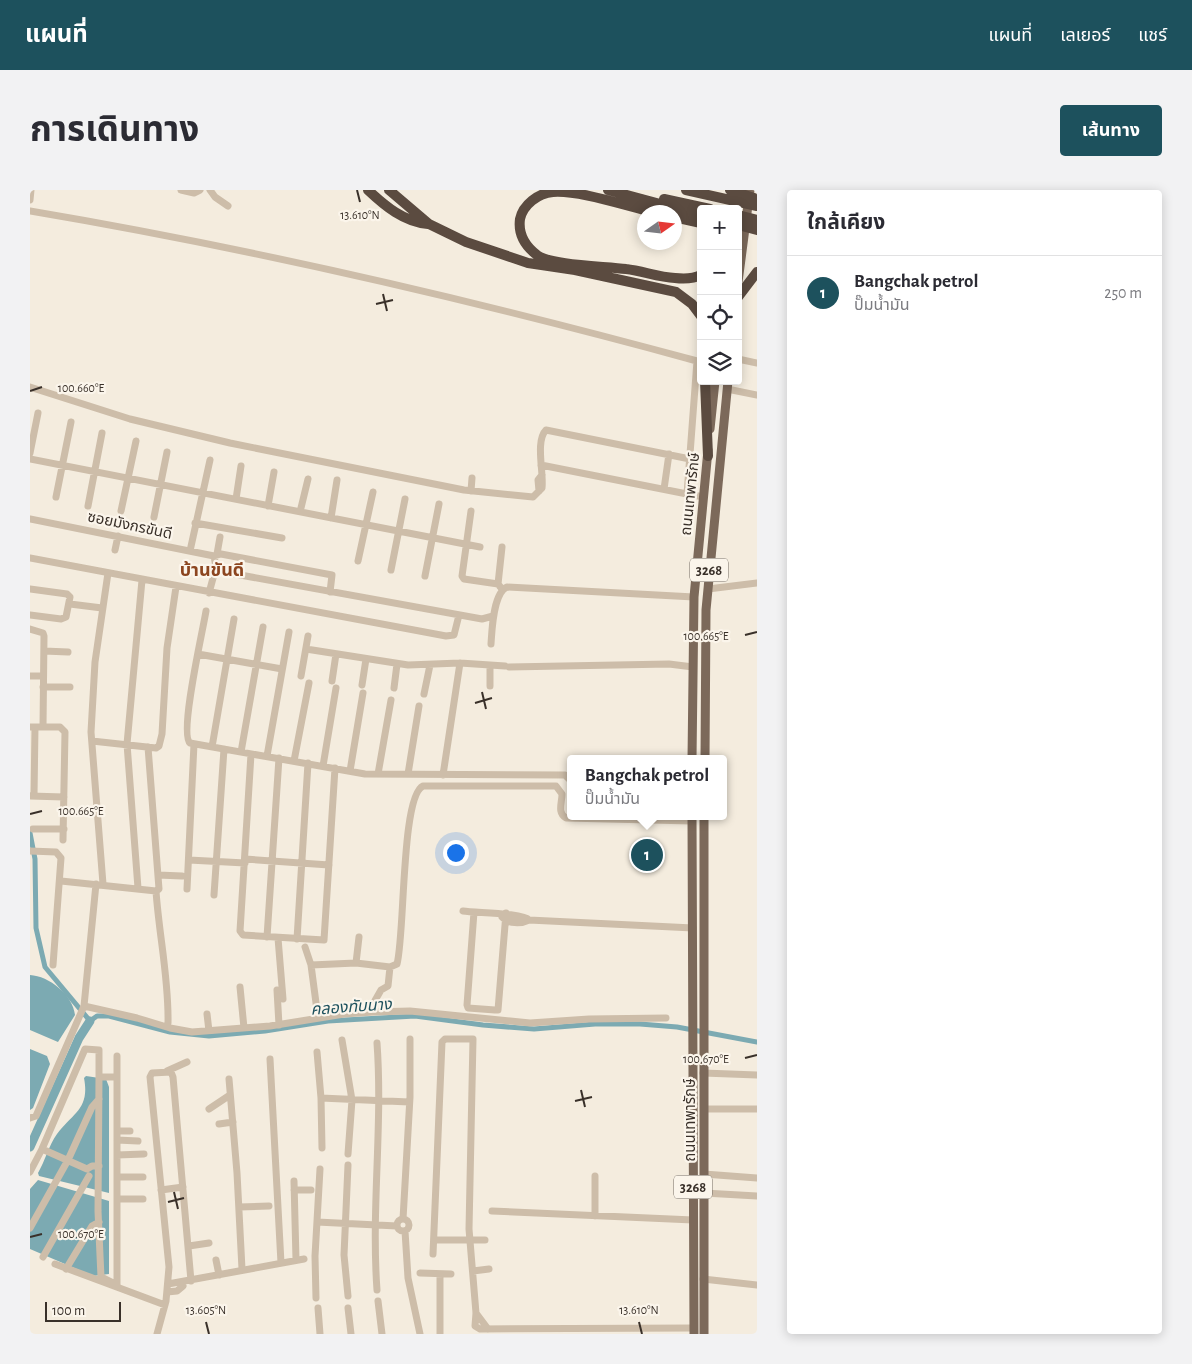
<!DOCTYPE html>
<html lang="th">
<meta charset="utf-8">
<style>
body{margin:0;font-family:"Alegreya Sans","Noto Sans Thai",sans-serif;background:#f2f2f3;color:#2b2b33}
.controls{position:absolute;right:15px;top:15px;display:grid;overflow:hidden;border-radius:5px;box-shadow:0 2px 12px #0003}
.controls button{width:45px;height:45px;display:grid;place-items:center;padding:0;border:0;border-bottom:1px solid #e1e1e2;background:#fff;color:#2b2b33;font:25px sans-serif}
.compass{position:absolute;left:607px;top:15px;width:45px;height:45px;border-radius:50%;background:#fff;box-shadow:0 2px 12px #0003;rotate:76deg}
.scale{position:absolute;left:15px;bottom:12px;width:76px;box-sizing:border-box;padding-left:5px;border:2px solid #393029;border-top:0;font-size:14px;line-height:18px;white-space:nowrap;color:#393029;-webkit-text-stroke:4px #fbf5eb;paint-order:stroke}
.you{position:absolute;left:425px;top:662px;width:18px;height:18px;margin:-12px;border:4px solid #fff;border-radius:50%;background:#1a73e8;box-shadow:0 0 0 8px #1a73e833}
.badge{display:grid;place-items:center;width:32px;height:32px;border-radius:50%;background:#1d515d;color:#fff;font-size:16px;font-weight:700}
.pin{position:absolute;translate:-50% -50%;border:2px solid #fff;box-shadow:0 1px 5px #0006}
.popup{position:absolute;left:537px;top:565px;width:160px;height:65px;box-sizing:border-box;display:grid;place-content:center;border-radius:5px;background:#fff;filter:drop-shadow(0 1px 4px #0005);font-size:16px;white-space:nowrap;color:#7c7c81}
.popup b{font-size:19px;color:#2b2b33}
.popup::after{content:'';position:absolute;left:50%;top:100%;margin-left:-10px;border:10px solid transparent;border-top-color:#fff}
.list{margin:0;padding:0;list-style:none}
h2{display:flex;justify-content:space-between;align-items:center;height:65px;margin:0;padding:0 20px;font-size:21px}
h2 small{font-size:16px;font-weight:400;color:#7c7c81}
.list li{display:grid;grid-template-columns:32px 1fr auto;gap:15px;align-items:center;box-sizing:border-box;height:75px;padding:0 20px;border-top:1px solid #e1e1e2}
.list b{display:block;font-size:19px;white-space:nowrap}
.list p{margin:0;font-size:16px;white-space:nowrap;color:#7c7c81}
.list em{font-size:16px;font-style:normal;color:#7c7c81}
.icon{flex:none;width:28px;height:28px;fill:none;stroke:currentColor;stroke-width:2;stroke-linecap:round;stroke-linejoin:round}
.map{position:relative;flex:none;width:727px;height:1144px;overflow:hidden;border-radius:5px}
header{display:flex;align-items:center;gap:30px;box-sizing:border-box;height:70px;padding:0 25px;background:#1d515d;color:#fff}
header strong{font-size:24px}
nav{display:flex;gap:28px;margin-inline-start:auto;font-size:18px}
.intro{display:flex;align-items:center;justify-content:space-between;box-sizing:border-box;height:120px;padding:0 30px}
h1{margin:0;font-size:35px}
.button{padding:12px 22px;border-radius:5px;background:#1d515d;color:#fff;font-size:18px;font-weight:700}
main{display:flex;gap:30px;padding:0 30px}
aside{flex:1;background:#fff;border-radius:5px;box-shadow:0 2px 12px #0003}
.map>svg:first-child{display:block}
.water{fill:#7caab2}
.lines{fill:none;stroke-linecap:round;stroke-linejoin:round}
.canal{stroke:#7caab2;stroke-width:5}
.river{stroke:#7caab2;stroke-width:9}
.minor{stroke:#cdbda9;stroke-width:7}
.major{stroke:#7c695a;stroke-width:9}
.highway{stroke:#5b4b40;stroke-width:10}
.highway-bridge{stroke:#5b4b40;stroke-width:10}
.ticks{fill:none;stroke:#393029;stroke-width:2}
.labels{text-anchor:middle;stroke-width:4.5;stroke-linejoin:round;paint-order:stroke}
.shield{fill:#fbf5eb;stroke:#736b63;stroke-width:1}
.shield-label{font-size:14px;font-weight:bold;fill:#393029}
.street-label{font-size:15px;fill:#393029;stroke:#fbf5eb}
.water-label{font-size:16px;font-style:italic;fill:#1d515d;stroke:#fbf5eb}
.quarter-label{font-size:18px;font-weight:bold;fill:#8c451f;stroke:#fbf5eb}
.ticks-label{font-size:12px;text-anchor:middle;fill:#393029;stroke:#fbf5eb;stroke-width:4.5;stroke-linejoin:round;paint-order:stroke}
</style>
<header>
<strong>แผนที่</strong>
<nav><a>แผนที่</a><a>เลเยอร์</a><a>แชร์</a></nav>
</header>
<div class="intro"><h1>การเดินทาง</h1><a class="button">เส้นทาง</a></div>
<main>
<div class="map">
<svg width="727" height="1144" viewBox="0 0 727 1144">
<rect width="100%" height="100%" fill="#f4ecde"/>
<!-- water -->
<path class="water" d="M0 785C19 786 43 805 45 825L28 852 0 840Z
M0 859 17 866 20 874 3 918 0 920Z
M56 886 76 889 79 897V1003L9 986 8 983C15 971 19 955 27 944 43 923 60 919 54 888Z
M8 990 79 1011V1084L63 1086 0 1059V999Z"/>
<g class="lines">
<!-- canal -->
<path class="canal" d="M0 643 5 669 6 738 15 777 60 831 67 826H79L140 842 179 846 235 841 298 831 385 826 453 835 504 839 565 834H610L647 837 727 852"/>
<!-- river -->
<path class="river" d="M0 957 49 848 60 831"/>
<!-- minor -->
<path class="minor" d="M151 0 164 3 170 0
M180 0 185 7 198 16
M0 10 1 0
M0 21C225 59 447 111 667 171L657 304 674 307
M708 169 727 173
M0 197 100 229 200 253 434 300 503 307 512 298C514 283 505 251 516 240L660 269
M697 199 727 205
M0 263 8 223
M0 269 450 357
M511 275 657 304
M634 299 639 264
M441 301 442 288
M509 301 508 290 512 285
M26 307 41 232
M206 309 211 276
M58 316 72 243
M238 316 244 282
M91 321 106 251
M441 321 432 386 434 389 468 394 472 399
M270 322 278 289
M124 327 137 262
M301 328 307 290
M0 329 184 366 186 377 179 403
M165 333 252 348
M85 360 88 346
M160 361 180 270
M187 364 190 347
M184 366 191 364 302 385 300 402
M0 368 416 446 424 445 429 425
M328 371 343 302
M186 377 194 382 452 429 463 426
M361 380 375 309
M395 386 409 314
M468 394 472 357
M0 399 37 404 40 407 36 427 31 429 0 425
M678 399 727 393
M40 414 72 418
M176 421C173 440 149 544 160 553L335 584 535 585 541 591
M0 439 13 443 14 446 13 537
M461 454C462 440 463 403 477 397L664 407
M276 459 378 475 430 473 475 476
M14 461 38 462
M168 464 252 479
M479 477 639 474 663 477
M0 486H13
M271 486 278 446
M302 491 306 464
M332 495 336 469
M460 496V475
M13 497H40
M364 498 367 474
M394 504 400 475
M0 537H30L35 542 33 650
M62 551 126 558 129 556 132 544 137 458 146 397
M182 557 204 429
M211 562 233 437
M221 564 210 741 213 745 294 750 305 578
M237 566 259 442
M264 571 279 493
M293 576 306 498
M320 581 333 503
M348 584 361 510
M378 584 389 516
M413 585 430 473
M541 605V616
M0 606 34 607
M4 606 5 537
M3 639H34
M0 661 26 662 31 668 23 775
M215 669 299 675
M159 670 215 673
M128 685 152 686
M31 691 126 701 129 699 118 557
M73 694 61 542 65 472 78 383
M108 698 97 554 112 390
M157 699 164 554
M126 701C129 745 139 789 138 833
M184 705 194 559
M433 721C446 723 493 723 499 730L663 738
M444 722 437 815 438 818 465 820H468L476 723
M472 727C478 734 491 734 499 730
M237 747 249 568
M248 748 253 809
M267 749 278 573
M275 757 281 775 288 828
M326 773 329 747
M281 775 326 773 360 777 367 774C375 745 371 606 393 596H526L532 604C532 613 527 623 536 628L662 631
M210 797 214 838
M247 800 249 835
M343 814 351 800 358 796 360 777
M54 816 107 828 140 838 162 842 240 836 314 824 343 822 380 821 500 833 559 829 636 828
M177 824 179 841
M312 850 322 910 318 964
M287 862 291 908 292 958
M240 869 251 1073
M137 881 157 872
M673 883 727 885
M86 887H69L68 1021 71 1087 87 1095
M199 889 207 983 212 1079
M291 908 379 912
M179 919 200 905
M674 919H727
M0 928 6 926 54 816 66 694
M189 934 203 932
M87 941H100
M87 950 108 951
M12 959 57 979 62 976H69
M87 965 114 964
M0 982 12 959 55 859 69 860V887
M674 984 727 988
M88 987H113
M264 991 266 1070
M131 1000 153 997
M264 1000H281
M674 1003 727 1006
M88 1009H113
M209 1017 239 1016
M462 1021 663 1030
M565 1026V986
M373 1029 380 907V849
M367 1035a6 6 0 1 1 12 0a6 6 0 1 1-12 0Z
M287 1032 367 1036
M0 1038 38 970 62 917 69 909
M375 1041 378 1088 390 1144
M405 1050H455
M159 1056 179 1053
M403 1064 412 852 415 849H443L439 1039 446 1123 445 1136 450 1139 664 1138
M13 1067 59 986
M186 1070 189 1085
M25 1074 135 1115
M36 1079 62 1036 69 1032
M443 1081 459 1079
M390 1083 421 1084
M410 1084V1144
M673 1089 727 1095
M138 1094 274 1069
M87 1096V866
M347 1100C341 1018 353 936 347 853
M137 1102 147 1101 153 1096
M318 1106 314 1065 318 975
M286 1108 285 1066 290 979
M348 1111 352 1144
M288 1118 290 1144
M318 1118 321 1144
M446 1123 458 1139
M127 1144 136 1111 139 1077 120 887 122 883 141 882 143 887 161 1091"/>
<!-- major -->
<path class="major" d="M708 92 720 0
M680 239 685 191
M662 569 664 407 678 260
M675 569 676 420 698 191
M662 626 664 1144
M674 1144V626"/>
<!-- highway -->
<path class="highway" d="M338 0C355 16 374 32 398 34
M359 0 399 34 436 52 498 73 545 80 646 102 662 114 671 126
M578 0 671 25
M634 9 680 19
M623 22C596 16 549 0 523 2 508 3 493 15 490 29 488 44 495 56 507 65 523 76 575 76 596 79 613 81 628 87 645 88 654 89 663 89 671 85
M644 27 671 33
M708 107 727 82
M675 191 678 266"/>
<!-- highway-bridge -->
<path class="highway-bridge" d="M656 0 727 16
M700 0 727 9
M708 25 727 30
M708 35 727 40"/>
</g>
<!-- ticks -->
<path class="ticks" d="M327 0 330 12M353 104 357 121M346 114 363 110M0 201 12 197M715 445 727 442M452 502 456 519M445 513 462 508M0 624 12 621M715 868 727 865M551 900 555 917M545 911 562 907M144 1002 148 1019M138 1012 154 1008M0 1047 12 1044M176 1132 179 1144M609 1132 612 1144"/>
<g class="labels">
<!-- shield labels -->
<g class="shield">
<rect x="660" y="368.5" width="38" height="23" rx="4"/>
<rect x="644" y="985.5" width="38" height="23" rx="4"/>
</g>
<g class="shield-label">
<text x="679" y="385">3268</text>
<text x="663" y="1002">3268</text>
</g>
<!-- street labels -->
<g class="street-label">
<text transform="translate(660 304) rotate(-84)" y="5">ถนนเทพารักษ์</text>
<text transform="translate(100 335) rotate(12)" y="5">ซอยมังกรขันดี</text>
<text transform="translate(660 930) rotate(-90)" y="5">ถนนเทพารักษ์</text>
</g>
<!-- water labels -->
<g class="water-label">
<text transform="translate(321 816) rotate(-4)" y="6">คลองทับนาง</text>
</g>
<!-- quarter labels -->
<g class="quarter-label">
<text x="182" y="386">บ้านขันดี</text>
</g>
</g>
<g class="ticks-label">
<text x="330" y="29">13.610°N</text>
<text x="51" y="202">100.660°E</text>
<text x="676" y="450">100.665°E</text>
<text x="51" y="625">100.665°E</text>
<text x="676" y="873">100.670°E</text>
<text x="51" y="1048">100.670°E</text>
<text x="176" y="1124">13.605°N</text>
<text x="609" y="1124">13.610°N</text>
</g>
</svg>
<div class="controls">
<button>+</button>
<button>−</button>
<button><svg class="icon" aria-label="locate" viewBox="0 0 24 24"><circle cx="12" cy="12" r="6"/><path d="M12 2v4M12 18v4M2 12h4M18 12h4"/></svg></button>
<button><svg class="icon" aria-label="layers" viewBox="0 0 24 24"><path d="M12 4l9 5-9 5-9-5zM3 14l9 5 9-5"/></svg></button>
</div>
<svg class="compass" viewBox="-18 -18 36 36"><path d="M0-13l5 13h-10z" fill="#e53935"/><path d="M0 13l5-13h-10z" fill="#7c7c81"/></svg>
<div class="scale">100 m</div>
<div class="you"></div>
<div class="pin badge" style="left:617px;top:665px">1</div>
<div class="popup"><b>Bangchak petrol</b>ปั๊มน้ำมัน</div>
</div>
<aside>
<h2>ใกล้เคียง<small></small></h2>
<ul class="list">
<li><span class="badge">1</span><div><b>Bangchak petrol</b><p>ปั๊มน้ำมัน</p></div><em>250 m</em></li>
</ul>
</aside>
</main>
